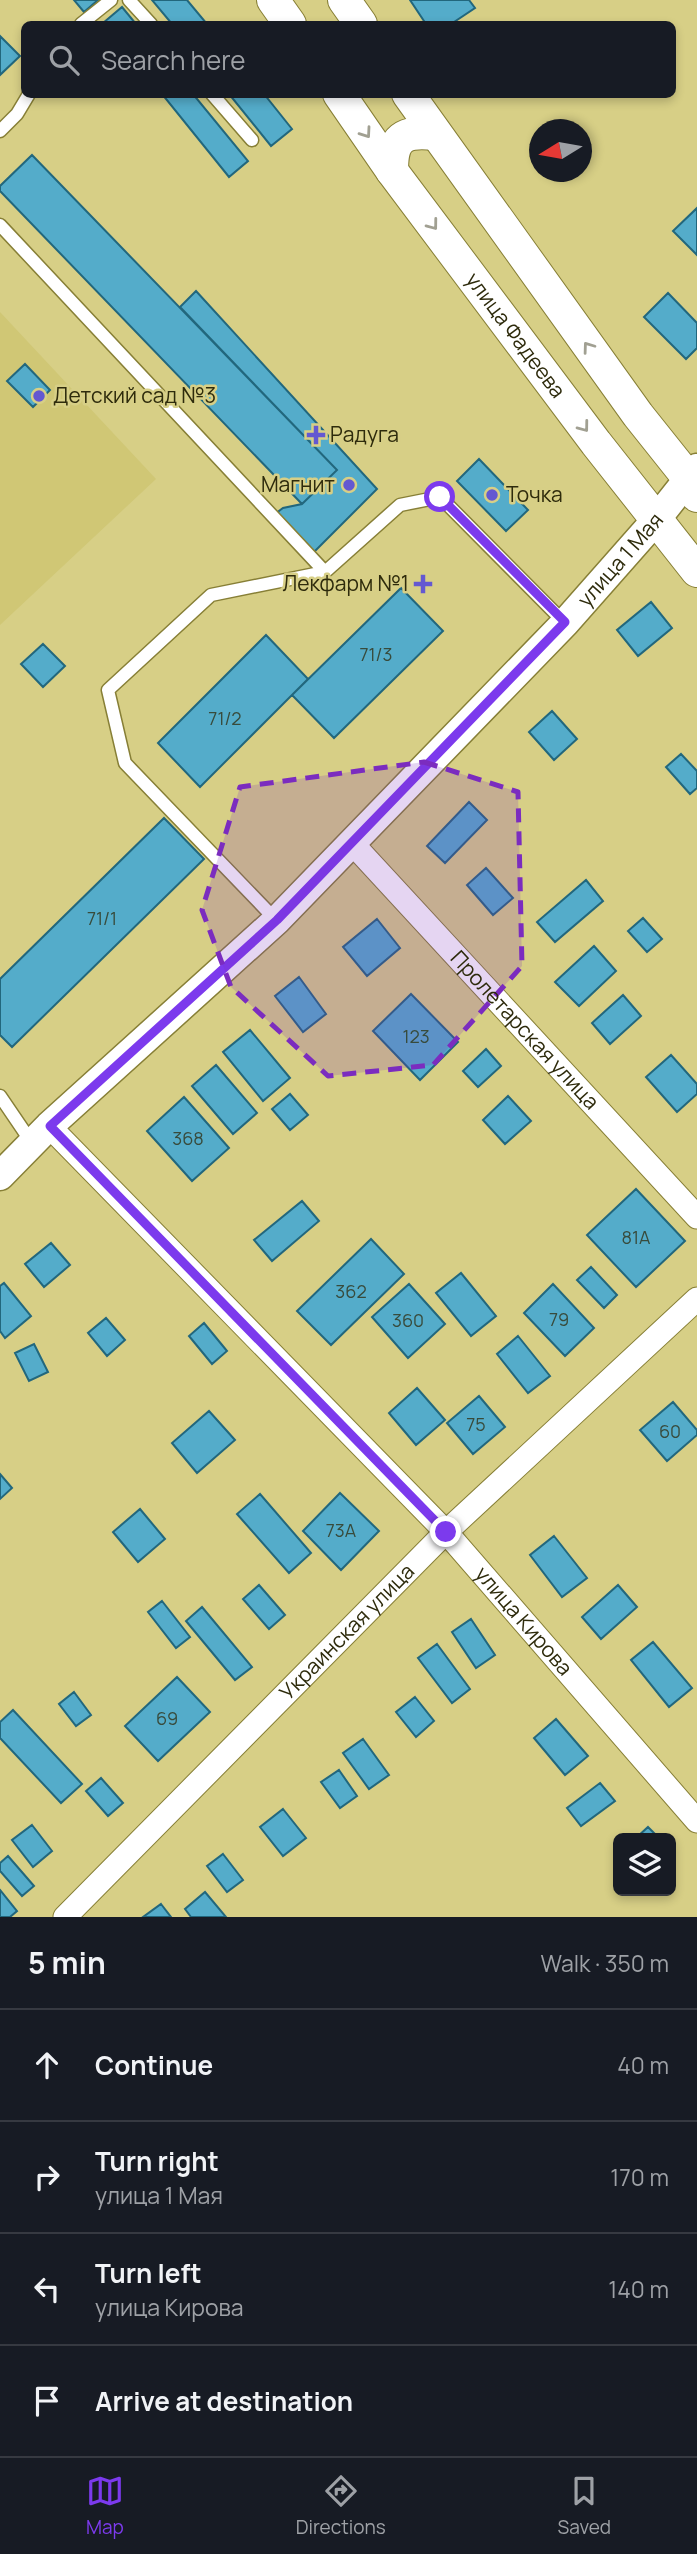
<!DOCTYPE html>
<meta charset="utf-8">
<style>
body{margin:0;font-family:Manrope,sans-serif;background:#242831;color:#f1f3f6}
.controls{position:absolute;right:21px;bottom:21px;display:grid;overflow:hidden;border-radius:10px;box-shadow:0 4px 10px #0003}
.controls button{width:63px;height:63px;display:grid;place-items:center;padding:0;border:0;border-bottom:2px solid #363941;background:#171b24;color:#f1f3f6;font:35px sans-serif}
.compass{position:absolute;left:529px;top:119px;width:63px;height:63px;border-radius:50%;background:#171b24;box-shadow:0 4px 10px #0003;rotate:259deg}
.stop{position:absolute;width:21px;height:21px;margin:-16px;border:5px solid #7c3aed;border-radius:50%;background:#fff}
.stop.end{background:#7c3aed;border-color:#fff;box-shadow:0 2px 7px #0008}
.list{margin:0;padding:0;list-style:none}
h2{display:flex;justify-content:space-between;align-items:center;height:91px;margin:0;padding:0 28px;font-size:30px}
h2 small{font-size:23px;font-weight:400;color:#9ea1a6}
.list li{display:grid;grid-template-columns:46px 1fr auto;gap:21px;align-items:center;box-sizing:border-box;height:112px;padding:0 28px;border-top:2px solid #363941}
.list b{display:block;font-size:26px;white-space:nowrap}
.list p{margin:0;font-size:23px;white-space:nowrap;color:#9ea1a6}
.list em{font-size:23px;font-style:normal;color:#9ea1a6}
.icon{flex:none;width:38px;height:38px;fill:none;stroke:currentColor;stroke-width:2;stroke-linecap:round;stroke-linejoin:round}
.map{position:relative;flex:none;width:697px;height:1917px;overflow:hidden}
.search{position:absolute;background:#171b24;box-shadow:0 4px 10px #0003;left:21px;right:21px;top:21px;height:77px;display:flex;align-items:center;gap:18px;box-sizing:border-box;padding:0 24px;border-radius:10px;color:#9ea1a6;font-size:26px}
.sheet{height:539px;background:#171b24}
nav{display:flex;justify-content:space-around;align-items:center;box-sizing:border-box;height:98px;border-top:2px solid #363941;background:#171b24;font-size:19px;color:#9ea1a6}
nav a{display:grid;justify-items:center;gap:4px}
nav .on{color:#7c3aed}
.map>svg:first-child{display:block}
.built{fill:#d0c775}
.building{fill:#54acca;stroke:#22677d;stroke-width:2}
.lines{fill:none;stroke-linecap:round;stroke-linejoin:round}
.service-casing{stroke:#877f36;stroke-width:15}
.minor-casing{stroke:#877f36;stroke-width:25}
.tertiary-casing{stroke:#877f36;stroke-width:31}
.secondary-casing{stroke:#877f36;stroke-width:34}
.service{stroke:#fff;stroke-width:12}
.minor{stroke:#fff;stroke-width:23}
.tertiary{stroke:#fff;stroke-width:28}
.secondary{stroke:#fff;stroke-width:32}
.oneway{stroke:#a1a092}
.route{stroke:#7c3aed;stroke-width:9}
.marked{fill:#7b2cbf;fill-opacity:0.2;stroke:#7b2cbf;stroke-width:5;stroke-dasharray:14 9;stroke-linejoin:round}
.poi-dot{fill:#6458d1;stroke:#d7cf86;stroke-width:2.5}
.labels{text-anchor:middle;stroke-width:5;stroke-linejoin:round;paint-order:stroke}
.number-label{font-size:18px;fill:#384b3c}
.street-label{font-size:21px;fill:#2e2b0c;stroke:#d7cf86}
.poi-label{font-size:21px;fill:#2e2b0c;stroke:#d7cf86;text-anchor:start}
</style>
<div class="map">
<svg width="697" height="1917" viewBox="0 0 697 1917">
<rect width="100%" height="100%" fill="#d7cf86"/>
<!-- built -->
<path class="built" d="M0 312 156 479 0 625Z"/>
<!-- building -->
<path class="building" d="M74 0H98L84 12Z
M152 0H187L207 24H172Z
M410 0H469L475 8 451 24H426Z
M122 7 136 24H104L103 23Z
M0 36 20 56 0 75Z
M162 94H193L248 161 229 177Z
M229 94H264L292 129 271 146Z
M32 155 337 470 302 504 0 191V186Z
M697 208V255L673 231Z
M196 291 377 489 311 555 275 514 283 508 302 504 337 470 180 307Z
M668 293 697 323V348L686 359 644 317Z
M25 364 50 390 33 407 7 381Z
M479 459 528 510 506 531 457 481Z
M401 588 443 631 334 738 292 695Z
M651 602 672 628 638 656 617 630Z
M266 635 308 679 200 787 158 743Z
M43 644 65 666 43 687 21 664Z
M552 711 577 739 554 760 529 732Z
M681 754 697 771V788L690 794 666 767Z
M469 802 487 820 445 863 427 846Z
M164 818 204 859 12 1047 0 1035V979Z
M486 868 513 898 493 915 467 885Z
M586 880 603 901 555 942 537 922Z
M643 918 662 939 647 952 628 931Z
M377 919 400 948 367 976 343 947Z
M594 946 616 971 579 1006 555 982Z
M299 977 326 1014 303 1032 275 996Z
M411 994 458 1042 420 1080 373 1031Z
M623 995 641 1016 610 1044 592 1023Z
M250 1030 290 1078 263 1101 223 1052Z
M486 1049 501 1066 478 1087 463 1071Z
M671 1055 697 1084V1094L677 1112 646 1077Z
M216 1065 257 1113 233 1134 192 1086Z
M290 1094 308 1115 290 1130 272 1109Z
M508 1096 531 1121 505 1144 483 1120Z
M184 1097 229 1148 192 1181 147 1131Z
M636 1189 685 1241 636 1287 587 1235Z
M302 1201 319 1221 272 1261 254 1240Z
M371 1239 404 1274 331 1345 297 1311Z
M51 1243 70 1265 44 1287 25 1264Z
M591 1267 617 1295 604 1308 577 1280Z
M461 1273 496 1316 471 1336 436 1293Z
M4 1283 31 1316 5 1338 0 1331V1286Z
M409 1284 445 1324 408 1358 372 1317Z
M553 1284 594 1328 565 1356 524 1313Z
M106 1318 125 1340 107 1356 88 1333Z
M204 1323 227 1351 212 1364 189 1336Z
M518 1336 550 1376 528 1393 497 1354Z
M34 1344 48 1372 29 1381 15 1353Z
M417 1388 445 1420 416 1445 389 1413Z
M479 1396 505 1427 473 1454 447 1423Z
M673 1402 697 1430V1435L667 1461 640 1430Z
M209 1411 235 1440 197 1473 172 1443Z
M0 1474 12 1488 0 1499Z
M340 1493 379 1531 341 1570 303 1531Z
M260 1494 311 1553 289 1573 237 1514Z
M140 1509 165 1539 138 1562 113 1532Z
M554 1536 587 1578 562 1597 530 1555Z
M259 1585 285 1615 269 1629 243 1599Z
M618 1585 637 1607 601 1639 582 1617Z
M162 1601 190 1637 176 1648 148 1612Z
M202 1607 252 1667 235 1680 186 1621Z
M471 1619 495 1655 476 1668 452 1632Z
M653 1642 692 1688 669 1707 631 1660Z
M437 1644 470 1689 452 1703 418 1658Z
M177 1677 210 1712 158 1761 125 1726Z
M74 1692 91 1715 76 1726 59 1704Z
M415 1697 434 1721 416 1737 396 1712Z
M13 1710 82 1784 61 1803 0 1738V1722Z
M556 1719 588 1756 565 1775 534 1738Z
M363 1739 389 1775 369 1789 343 1753Z
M339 1770 357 1796 340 1808 321 1782Z
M101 1778 123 1803 108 1816 86 1791Z
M600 1783 615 1801 581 1826 567 1808Z
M283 1809 306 1838 283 1856 260 1827Z
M32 1825 52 1851 33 1867 12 1840Z
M648 1827 659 1838H636Z
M223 1854 243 1880 227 1892 207 1866Z
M8 1856 34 1886 22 1896 0 1871V1863Z
M0 1890 17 1911 10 1917H0Z
M205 1892 226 1917H191L185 1909Z
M161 1904 171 1917H143Z"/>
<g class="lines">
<defs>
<path id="service" d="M129 0 151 24
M81 24 111 0
M212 94 252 140
M0 131 17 114 29 94
M0 225 325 572 400 505 440 497 565 623
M276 920 125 763 108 690 211 595 325 572
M0 1096 32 1143"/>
<g id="minor">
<path id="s1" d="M351 842 697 1217"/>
<path id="s2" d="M49 1126 446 1532 697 1821"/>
<path id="s3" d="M65 1917 446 1532 697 1299"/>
</g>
<g id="tertiary">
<path id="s4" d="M0 1176 49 1126 277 920 565 623 655 521 697 468"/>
</g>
<g id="secondary">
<path d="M273 0 290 24"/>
<path d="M344 0 361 24"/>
<path id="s5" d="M339 94 392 171 596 443 697 571"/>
<path d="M408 94 638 415 689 479 697 496"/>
<path d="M392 171C392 137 403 131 435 134"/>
</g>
</defs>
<!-- service casing -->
<use href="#service" class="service-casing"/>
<!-- minor casing -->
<use href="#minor" class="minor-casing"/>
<!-- tertiary casing -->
<use href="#tertiary" class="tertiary-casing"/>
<!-- secondary casing -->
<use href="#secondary" class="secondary-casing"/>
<!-- service -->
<use href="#service" class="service"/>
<!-- minor -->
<use href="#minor" class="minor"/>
<!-- tertiary -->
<use href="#tertiary" class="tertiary"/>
<!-- secondary -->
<use href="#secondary" class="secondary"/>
</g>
<!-- one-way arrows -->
<defs><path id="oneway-chevron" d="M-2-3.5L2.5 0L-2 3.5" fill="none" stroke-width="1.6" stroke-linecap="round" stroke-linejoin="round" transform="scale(1.75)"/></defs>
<g class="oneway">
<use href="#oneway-chevron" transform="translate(366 133) rotate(55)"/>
<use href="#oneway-chevron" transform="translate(433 225) rotate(53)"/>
<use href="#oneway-chevron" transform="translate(588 347) rotate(-126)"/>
<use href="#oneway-chevron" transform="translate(584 427) rotate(53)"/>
</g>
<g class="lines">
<!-- route -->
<path class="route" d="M440 497 565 622 277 920 50 1126 446 1532"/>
</g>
<!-- marked area -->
<path class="marked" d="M424 762 518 792 522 966 433 1065 328 1076 231 987 202 910 240 787Z"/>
<!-- markers -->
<g class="poi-dot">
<circle cx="39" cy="396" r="7"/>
<path d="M312.5 424.5h7v7h7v7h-7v7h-7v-7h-7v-7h7z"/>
<circle cx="349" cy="485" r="7"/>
<circle cx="492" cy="495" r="7"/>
<path d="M419.5 573.5h7v7h7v7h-7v7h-7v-7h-7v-7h7z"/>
</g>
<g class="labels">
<!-- number labels -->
<g class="number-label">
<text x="376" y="661">71/3</text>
<text x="225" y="725">71/2</text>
<text x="102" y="925">71/1</text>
<text x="416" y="1043">123</text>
<text x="188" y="1145">368</text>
<text x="636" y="1244">81А</text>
<text x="351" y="1298">362</text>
<text x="559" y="1326">79</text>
<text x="408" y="1327">360</text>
<text x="476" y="1431">75</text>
<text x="670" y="1438">60</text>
<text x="341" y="1537">73А</text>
<text x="167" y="1725">69</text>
</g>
<!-- street labels -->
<g class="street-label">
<text dy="7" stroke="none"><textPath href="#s5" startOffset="299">улица Фадеева</textPath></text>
<text dy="7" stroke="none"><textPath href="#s4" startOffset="875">улица 1 Мая</textPath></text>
<text dy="7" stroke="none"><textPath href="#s1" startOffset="256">Пролетарская улица</textPath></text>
<text dy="7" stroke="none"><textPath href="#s2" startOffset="686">улица Кирова</textPath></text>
<text dy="7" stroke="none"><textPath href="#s3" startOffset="401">Украинская улица</textPath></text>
</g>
<!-- poi labels -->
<g class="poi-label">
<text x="53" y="403">Детский сад №3</text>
<text x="330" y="442">Радуга</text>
<text x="335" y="492" text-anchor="end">Магнит</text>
<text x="506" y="502">Точка</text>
<text x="409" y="591" text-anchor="end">Лекфарм №1</text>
</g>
</g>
</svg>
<div class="controls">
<button><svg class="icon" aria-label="layers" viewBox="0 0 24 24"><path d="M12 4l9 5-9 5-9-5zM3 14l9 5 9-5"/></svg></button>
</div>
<svg class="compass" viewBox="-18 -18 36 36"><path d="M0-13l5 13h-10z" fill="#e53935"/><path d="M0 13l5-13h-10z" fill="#9ea1a6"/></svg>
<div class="stop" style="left:440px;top:497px"></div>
<div class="stop end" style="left:446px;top:1532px"></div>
<div class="search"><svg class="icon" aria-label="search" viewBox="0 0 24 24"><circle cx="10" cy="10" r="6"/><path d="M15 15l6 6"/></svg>Search here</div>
</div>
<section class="sheet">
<h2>5 min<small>Walk · 350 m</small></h2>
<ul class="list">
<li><svg class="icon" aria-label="ahead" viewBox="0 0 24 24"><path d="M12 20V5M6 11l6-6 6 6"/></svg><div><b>Continue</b></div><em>40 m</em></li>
<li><svg class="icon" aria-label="right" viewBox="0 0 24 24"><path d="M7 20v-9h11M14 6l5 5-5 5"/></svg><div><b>Turn right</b><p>улица 1 Мая</p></div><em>170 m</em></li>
<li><svg class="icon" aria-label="left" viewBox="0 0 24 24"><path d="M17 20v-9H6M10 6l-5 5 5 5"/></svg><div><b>Turn left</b><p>улица Кирова</p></div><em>140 m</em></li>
<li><svg class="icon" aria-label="arrive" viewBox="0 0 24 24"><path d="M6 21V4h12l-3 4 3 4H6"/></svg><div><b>Arrive at destination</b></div></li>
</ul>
</section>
<nav>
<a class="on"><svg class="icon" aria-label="map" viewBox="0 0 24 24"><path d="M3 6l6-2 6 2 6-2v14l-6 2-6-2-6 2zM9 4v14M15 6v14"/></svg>Map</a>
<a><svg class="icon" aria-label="directions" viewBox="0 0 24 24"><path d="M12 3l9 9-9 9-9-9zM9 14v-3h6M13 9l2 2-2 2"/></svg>Directions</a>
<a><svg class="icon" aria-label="saved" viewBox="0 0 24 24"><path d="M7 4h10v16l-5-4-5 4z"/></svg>Saved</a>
</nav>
